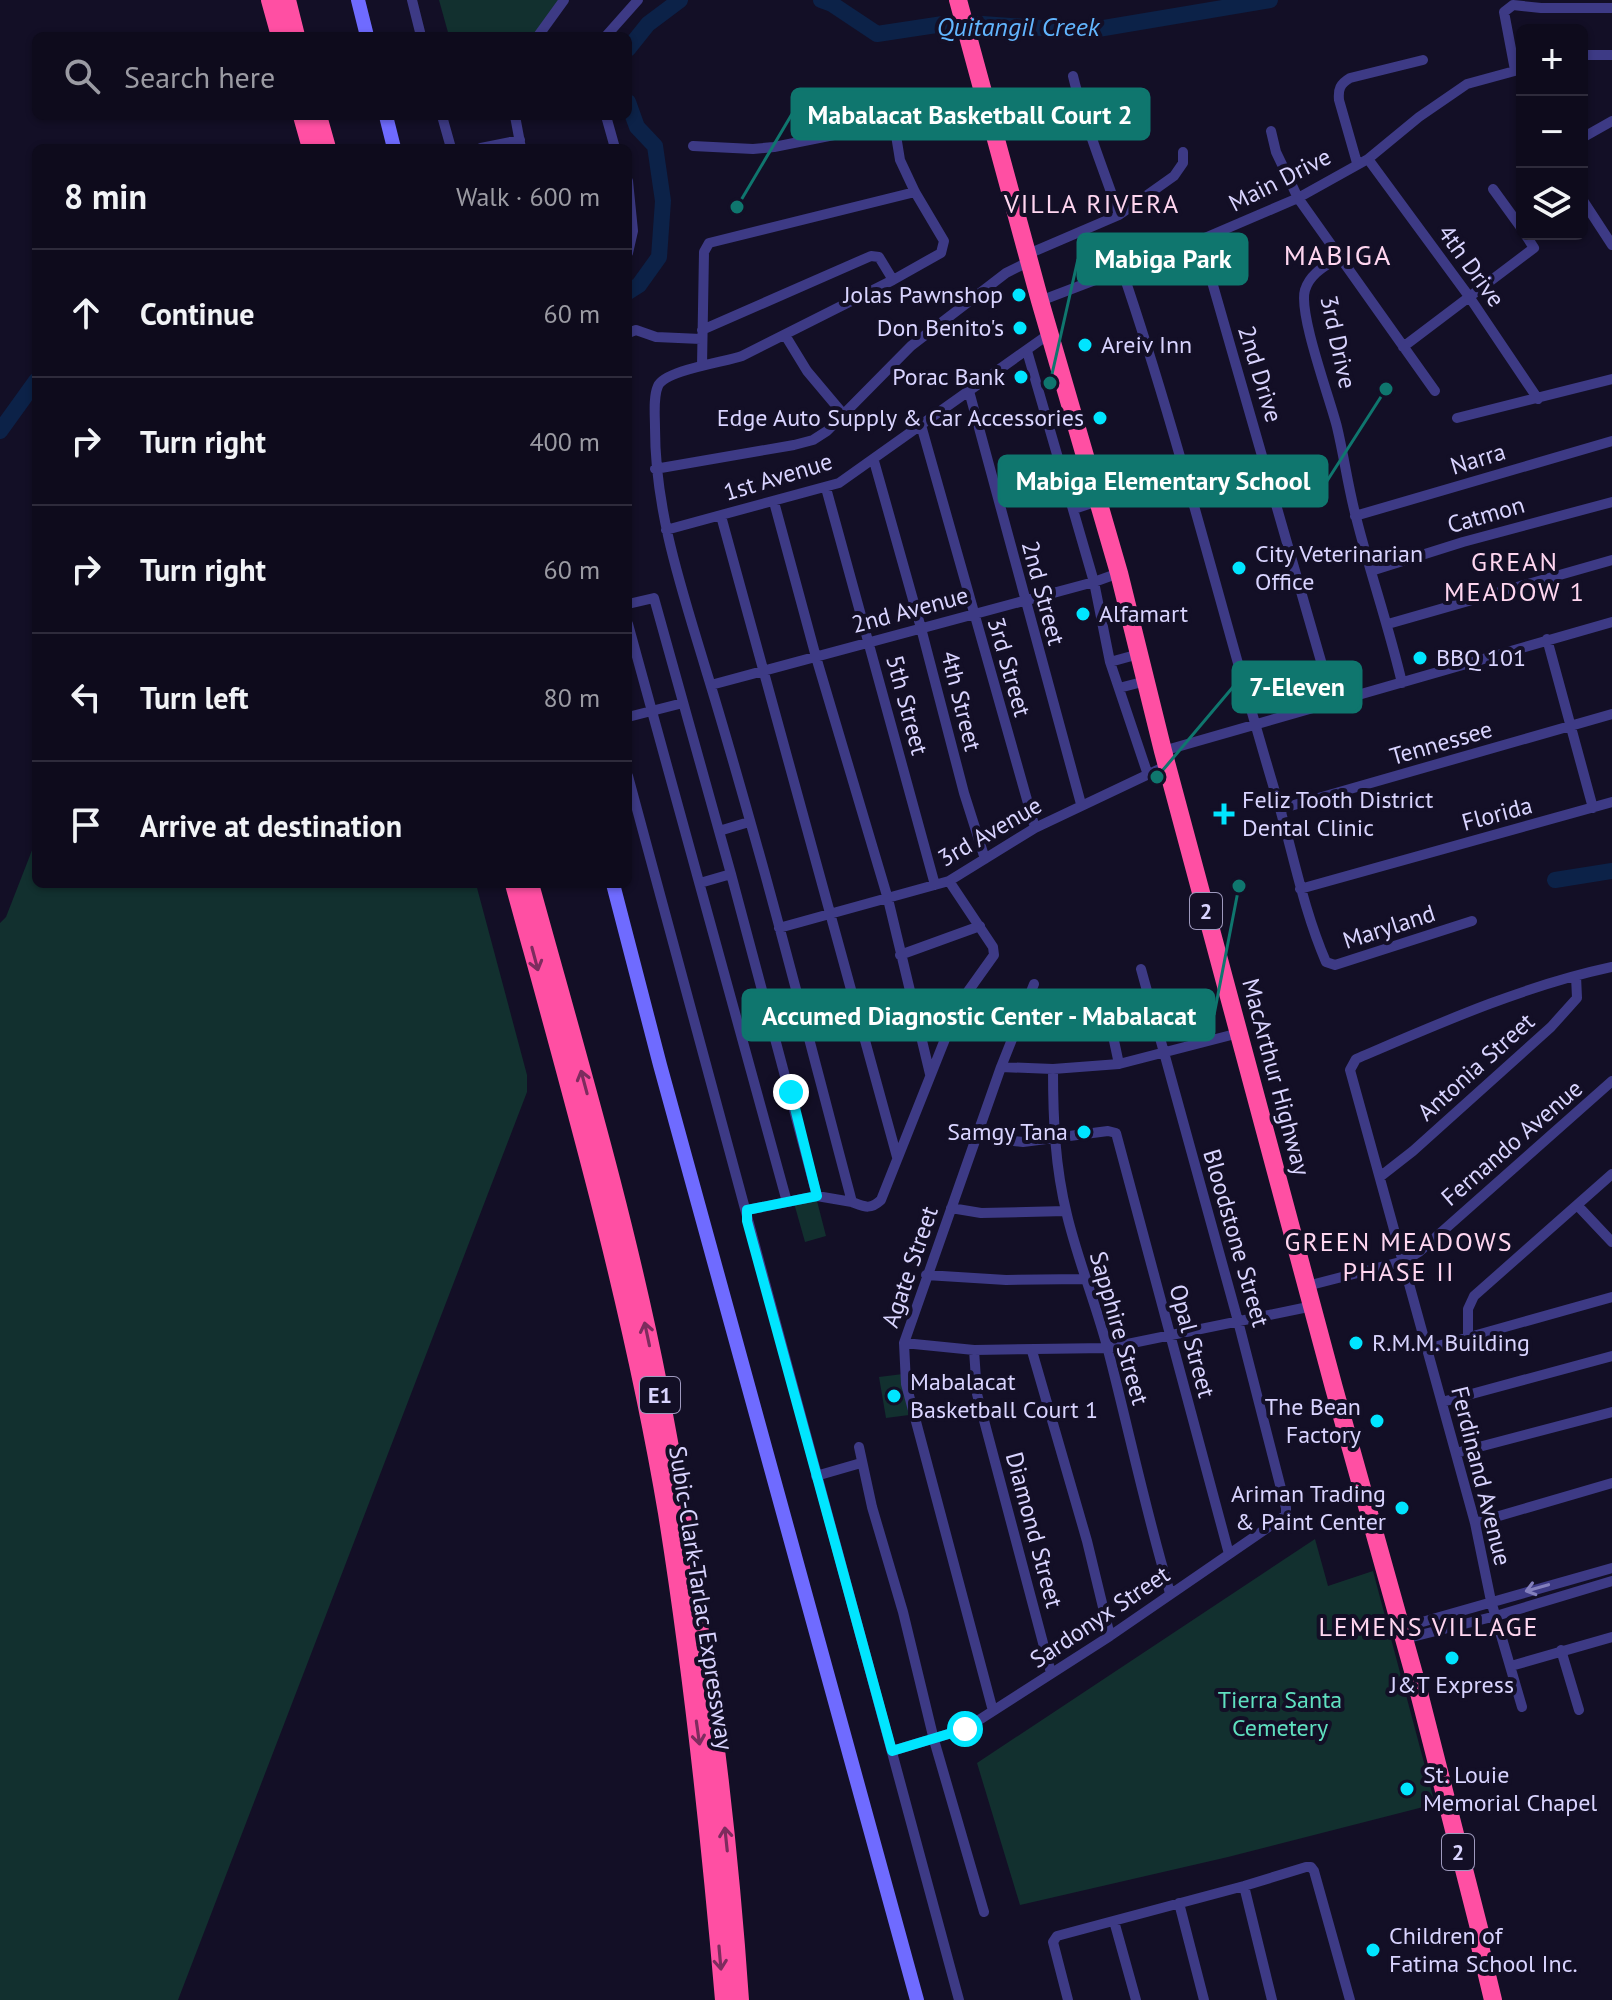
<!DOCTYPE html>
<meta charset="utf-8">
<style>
body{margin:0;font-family:"PT Sans",sans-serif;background:#1c1929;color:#f1f3f6}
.controls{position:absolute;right:24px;top:24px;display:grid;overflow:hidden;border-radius:12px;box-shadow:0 2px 6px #0004}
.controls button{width:72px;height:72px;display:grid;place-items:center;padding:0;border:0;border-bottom:2px solid #2e2b3b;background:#0e0b1c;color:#f1f3f6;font:40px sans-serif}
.stop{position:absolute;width:24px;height:24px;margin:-18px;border:6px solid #00e5ff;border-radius:50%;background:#fff}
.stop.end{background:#00e5ff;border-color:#fff;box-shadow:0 2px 8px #0008}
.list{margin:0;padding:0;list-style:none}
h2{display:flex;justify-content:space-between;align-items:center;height:104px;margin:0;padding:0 32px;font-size:34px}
h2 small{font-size:26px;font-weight:400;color:#9b9ba3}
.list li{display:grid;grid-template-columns:52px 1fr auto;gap:24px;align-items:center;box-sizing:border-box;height:128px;padding:0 32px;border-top:2px solid #2e2b3b}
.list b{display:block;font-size:30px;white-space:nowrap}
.list em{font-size:26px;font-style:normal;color:#9b9ba3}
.icon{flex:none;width:44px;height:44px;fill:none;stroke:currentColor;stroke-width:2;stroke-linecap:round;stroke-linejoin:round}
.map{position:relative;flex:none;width:1612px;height:2000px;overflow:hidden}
.search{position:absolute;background:#0e0b1c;box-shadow:0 2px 6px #0004;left:32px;top:32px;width:600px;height:88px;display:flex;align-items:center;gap:20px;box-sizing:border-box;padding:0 28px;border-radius:12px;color:#9b9ba3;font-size:30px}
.panel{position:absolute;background:#0e0b1c;box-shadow:0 2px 6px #0004;left:32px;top:144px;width:600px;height:744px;border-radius:12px}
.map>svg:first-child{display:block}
.green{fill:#12302f}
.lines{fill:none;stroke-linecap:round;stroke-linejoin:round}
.river{stroke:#0c2248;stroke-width:16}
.street{stroke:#3d3a85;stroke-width:10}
.secondary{stroke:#6f6bff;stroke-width:14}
.highway{stroke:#ff4fa3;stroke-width:18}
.oneway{stroke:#7d2c5e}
.oneway2{stroke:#837fbc}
.route{stroke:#00e5ff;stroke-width:10}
.poi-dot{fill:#00e5ff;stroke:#130f26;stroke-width:3}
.labels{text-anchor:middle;stroke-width:8;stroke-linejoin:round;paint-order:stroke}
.shield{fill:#130f26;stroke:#9e99be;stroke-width:2}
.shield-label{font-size:22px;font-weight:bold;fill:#d9d4ff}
.street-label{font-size:24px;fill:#d9d4ff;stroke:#130f26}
.poi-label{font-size:24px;fill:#d9d4ff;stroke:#130f26;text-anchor:start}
.park-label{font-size:24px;fill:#5fe0c0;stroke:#130f26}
.water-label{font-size:26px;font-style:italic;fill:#62b6ff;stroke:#130f26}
.neighbourhood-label{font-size:26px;letter-spacing:2px;fill:#ffd6f0;stroke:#130f26}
.quarter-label{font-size:28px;letter-spacing:2px;fill:#ffd6f0;stroke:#130f26}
.leader{fill:none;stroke:#0f766e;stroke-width:3}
.callout-dot{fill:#0f766e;stroke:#130f26;stroke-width:3}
.callout{fill:#0f766e;stroke:#0f766e;stroke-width:3}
.callout-label{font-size:26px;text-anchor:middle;font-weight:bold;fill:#fff}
</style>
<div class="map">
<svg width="1612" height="2000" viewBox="0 0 1612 2000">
<rect width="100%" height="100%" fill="#130f26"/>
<!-- green -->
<path class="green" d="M439 0H565L537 36H449Z
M36 840V884H476L527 1075V1092L178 2000H0V923L6 917Z
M816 1197 826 1236 805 1242 794 1203Z
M903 1374 909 1415 886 1418 879 1377Z
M1315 1539 1328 1586 1373 1571 1435 1804 1228 1857 1020 1905 977 1763Z"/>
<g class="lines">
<!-- river -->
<path class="river" d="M821 0 832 4 877 34 943 24H982L1086 31 1270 0
M628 49 648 24 680 0
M628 102 637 127 655 146 663 201 659 257 639 285 628 292
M0 431 36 381
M1555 880 1612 871"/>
<!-- street -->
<path class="street" d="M412 0 421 36
M538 36 564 0
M606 36 638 0
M1582 55H1612
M1515 70 1504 12 1513 5 1541 8H1612
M1073 76C1084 123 1104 170 1119 215
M442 116 451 148
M515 116 521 148
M606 116 615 148
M894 123 900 160 915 192 944 241 941 253 893 280 742 356C725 362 665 370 658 386 653 397 655 416 655 428 655 512 682 590 706 670 727 738 746 806 765 874 795 983 823 1093 852 1202 865 1207 870 1210 881 1200L959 1004 994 955 993 947 949 881
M1271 131 1276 152 1298 198 1435 391
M1582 138 1612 121
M693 146 753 149 774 147 894 123 984 97
M481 148 520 140
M1368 159 1468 295 1538 399
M1357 163 1339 100C1338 89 1340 84 1350 78L1423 60
M628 181 633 231 628 253
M1493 189 1522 229
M1582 199 1612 245
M1200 240 1333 703
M1028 254 1119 215 1174 176 1183 163V152
M1340 256C1327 265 1310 273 1305 290 1298 313 1330 399 1337 427 1344 456 1348 487 1356 517 1370 573 1389 627 1402 683
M1122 270C1182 446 1225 627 1279 805 1294 858 1304 911 1326 962L1335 965 1472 921
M1040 301 1200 240 1298 198 1368 159 1419 117 1467 84 1522 69
M702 330 871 256 879 257 893 280
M628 333 636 330 656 337 701 339
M785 335 807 371 844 415
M1403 347 1534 248 1525 234
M1027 351 1094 582 1110 662 1148 775
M702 366 704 252 709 243 915 192
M969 391 1081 804
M1457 418 1612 379
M921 425 1035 828
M874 461 921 628 964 793 985 859
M655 469 794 445 813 440 827 431 911 346 1006 273 1030 261
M826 488 935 885
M774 502 816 657 888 899 930 1074
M1074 509 1098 501
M721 516 897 1157
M1355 516 1612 441
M666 530 839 483 1049 334
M1371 571 1463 542 1612 502
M628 604 654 598 731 874 817 1196
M628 624 787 1202
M1388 624 1612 560
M1547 639 1593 808
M1110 662 1139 654
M711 685 1094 582 1119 573
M1119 688 1146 681
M628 717 683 703
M1163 751 1612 622
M628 776 959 2000
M1280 809 1612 714
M719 831 749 822
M700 883 731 874
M1300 889 1612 802
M779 928 949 881 1035 828 1168 765
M900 955 980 926
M1107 1008 1119 1064
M1021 1013 1129 1008 1152 1004
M1001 1067 1053 1069 1119 1064 1239 1033
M1053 1069C1053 1119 1055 1167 1067 1215 1078 1261 1096 1304 1108 1350 1129 1431 1146 1513 1170 1593
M976 1137 1023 1142 1108 1131 1116 1133 1229 1554
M1381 1176 1413 1151 1551 1027 1577 998 1576 976
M1578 1206 1612 1242
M951 1208 981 1213 1066 1211
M747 1210 817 1196 852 1202
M926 1275 1006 1280 1084 1279
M1307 1286 1404 1261 1419 1252 1612 1081
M1468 1337V1309L1474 1296 1612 1174
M904 1343 974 1350 1108 1348 1313 1306
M1427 1349 1612 1297
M974 1350 977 1394 1051 1673
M1032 1351 1087 1541 1110 1636
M1442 1402 1612 1356
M859 1447 872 1507 903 1612 934 1740 984 1912
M1456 1453 1612 1412
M816 1476 861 1463
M1475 1523 1612 1483
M1401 1628 1612 1568
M1404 1639 1496 1616 1612 1581
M1561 1650 1579 1710
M1511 1666 1612 1637
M1522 1707 1491 1601 1475 1523 1350 1070 1356 1059C1440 1023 1523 986 1612 967
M993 1711 906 1384 904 1343 1001 1067 1034 984
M892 1751 965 1729 1110 1636 1286 1515V1508L1238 1321 1141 969
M1244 1886 1272 2000
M1179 1903 1204 2000
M1114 1921 1136 2000
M1068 2000 1053 1942 1057 1936 1244 1886 1306 1867H1311L1314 1871 1350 2000"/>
<!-- secondary -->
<path class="secondary" d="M358 0 367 36
M386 116 394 148
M613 884 660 1065 917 2000"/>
<!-- highway -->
<path class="highway" d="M270 0 280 36
M287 0 296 36
M958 0 1040 301 1119 573 1163 751 1334 1388 1417 1685 1481 1936 1480 1946 1493 2000
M302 116 311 148
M318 116 327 148
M514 884C571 1092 631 1300 667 1513 693 1675 710 1837 724 2000
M530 884C576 1051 626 1218 659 1388 698 1591 726 1795 740 2000"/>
</g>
<!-- one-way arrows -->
<defs><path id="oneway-shaft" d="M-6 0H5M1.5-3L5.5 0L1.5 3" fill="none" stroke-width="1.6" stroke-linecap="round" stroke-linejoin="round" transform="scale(2)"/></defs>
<g class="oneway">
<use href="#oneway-shaft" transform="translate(535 959) rotate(75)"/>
<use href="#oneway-shaft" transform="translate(584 1082) rotate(-105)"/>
<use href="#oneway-shaft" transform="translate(647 1334) rotate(-102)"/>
<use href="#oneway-shaft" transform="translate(698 1733) rotate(82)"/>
<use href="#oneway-shaft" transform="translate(726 1839) rotate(-96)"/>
<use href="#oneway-shaft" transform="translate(720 1958) rotate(85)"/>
</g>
<use class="oneway2" href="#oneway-shaft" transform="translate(1537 1588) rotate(164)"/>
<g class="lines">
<!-- route -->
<path class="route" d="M791 1092 817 1196 747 1210V1221L892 1751 965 1729"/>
</g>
<!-- markers -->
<g class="poi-dot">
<circle cx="1019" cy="295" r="8"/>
<circle cx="1020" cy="328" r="8"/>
<circle cx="1085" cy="345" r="8"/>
<circle cx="1021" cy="377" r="8"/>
<circle cx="1100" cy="418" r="8"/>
<circle cx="1239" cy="568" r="8"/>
<circle cx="1083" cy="614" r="8"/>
<circle cx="1420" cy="658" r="8"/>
<path d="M1220 802h8v8h8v8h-8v8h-8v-8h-8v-8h8z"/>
<circle cx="1084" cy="1132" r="8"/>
<circle cx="1356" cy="1343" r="8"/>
<circle cx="894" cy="1396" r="8"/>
<circle cx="1377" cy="1421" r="8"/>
<circle cx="1402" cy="1508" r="8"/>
<circle cx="1452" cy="1658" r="8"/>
<circle cx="1407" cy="1789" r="8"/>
<circle cx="1373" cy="1950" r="8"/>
</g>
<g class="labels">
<!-- shield labels -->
<g class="shield">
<rect x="1190" y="893" width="32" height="36" rx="6"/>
<rect x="640" y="1377" width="40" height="36" rx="6"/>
<rect x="1442" y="1834" width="32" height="36" rx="6"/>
</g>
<g class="shield-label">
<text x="1206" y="919">2</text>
<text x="660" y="1403">E1</text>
<text x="1458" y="1860">2</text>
</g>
<!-- street labels -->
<g class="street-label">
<text transform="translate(1280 180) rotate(-27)" y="8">Main Drive</text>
<text transform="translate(1471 266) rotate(54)" y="8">4th Drive</text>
<text transform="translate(1338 342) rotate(78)" y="8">3rd Drive</text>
<text transform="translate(1260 374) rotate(73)" y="8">2nd Drive</text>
<text transform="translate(1478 459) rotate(-17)" y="8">Narra</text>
<text transform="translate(778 477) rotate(-17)" y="8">1st Avenue</text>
<text transform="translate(1486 515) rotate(-16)" y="8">Catmon</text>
<text transform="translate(1043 593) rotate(75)" y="8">2nd Street</text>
<text transform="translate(910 610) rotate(-15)" y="8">2nd Avenue</text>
<text transform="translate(1009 667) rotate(74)" y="8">3rd Street</text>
<text transform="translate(961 701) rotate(76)" y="8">4th Street</text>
<text transform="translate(907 705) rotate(75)" y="8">5th Street</text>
<text transform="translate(1441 743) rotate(-16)" y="8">Tennessee</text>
<text transform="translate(1497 814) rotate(-15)" y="8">Florida</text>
<text transform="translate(990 832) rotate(-30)" y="8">3rd Avenue</text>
<text transform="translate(1389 927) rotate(-18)" y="8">Maryland</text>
<text transform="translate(1476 1067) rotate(-42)" y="8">Antonia Street</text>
<text transform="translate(1276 1077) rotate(75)" y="8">MacArthur Highway</text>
<text transform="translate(1512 1143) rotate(-41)" y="8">Fernando Avenue</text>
<text transform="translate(1236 1238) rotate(74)" y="8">Bloodstone Street</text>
<text transform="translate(910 1267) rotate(-71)" y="8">Agate Street</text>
<text transform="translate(1119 1328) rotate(74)" y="8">Sapphire Street</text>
<text transform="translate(1192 1341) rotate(75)" y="8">Opal Street</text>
<text transform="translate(1481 1476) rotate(76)" y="8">Ferdinand Avenue</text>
<text transform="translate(1034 1530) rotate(75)" y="8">Diamond Street</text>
<text transform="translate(701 1598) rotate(81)" y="8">Subic-Clark-Tarlac Expressway</text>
<text transform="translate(1100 1617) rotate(-34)" y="8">Sardonyx Street</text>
</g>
<!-- poi labels -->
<g class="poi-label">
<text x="1003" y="303" text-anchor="end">Jolas Pawnshop</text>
<text x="1004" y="336" text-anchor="end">Don Benito's</text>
<text x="1101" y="353">Areiv Inn</text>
<text x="1005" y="385" text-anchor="end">Porac Bank</text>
<text x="1084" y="426" text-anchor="end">Edge Auto Supply &amp; Car Accessories</text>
<text x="1255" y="562">City Veterinarian<tspan x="1255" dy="28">Office</tspan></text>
<text x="1099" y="622">Alfamart</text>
<text x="1436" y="666">BBQ 101</text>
<text x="1242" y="808">Feliz Tooth District<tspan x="1242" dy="28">Dental Clinic</tspan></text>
<text x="1068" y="1140" text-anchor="end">Samgy Tana</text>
<text x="1372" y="1351">R.M.M. Building</text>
<text x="910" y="1390">Mabalacat<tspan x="910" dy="28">Basketball Court 1</tspan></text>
<text x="1361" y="1415" text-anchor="end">The Bean<tspan x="1361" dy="28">Factory</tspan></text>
<text x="1386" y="1502" text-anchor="end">Ariman Trading<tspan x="1386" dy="28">&amp; Paint Center</tspan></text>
<text x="1452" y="1693" text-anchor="middle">J&amp;T Express</text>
<text x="1423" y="1783">St. Louie<tspan x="1423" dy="28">Memorial Chapel</tspan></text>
<text x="1389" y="1944">Children of<tspan x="1389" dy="28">Fatima School Inc.</tspan></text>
</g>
<!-- park labels -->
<g class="park-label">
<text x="1280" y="1708">Tierra Santa<tspan x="1280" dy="28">Cemetery</tspan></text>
</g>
<!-- water labels -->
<g class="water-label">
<text x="1018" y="36">Quitangil Creek</text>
</g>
<!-- neighbourhood labels -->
<g class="neighbourhood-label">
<text x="1092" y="213">VILLA RIVERA</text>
<text x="1515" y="571">GREAN<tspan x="1515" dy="30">MEADOW 1</tspan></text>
<text x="1399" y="1251">GREEN MEADOWS<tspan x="1399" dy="30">PHASE II</tspan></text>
<text x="1429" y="1636">LEMENS VILLAGE</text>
</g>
<!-- quarter labels -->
<g class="quarter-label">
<text x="1338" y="265">MABIGA</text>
</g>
</g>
<!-- callouts -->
<path class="leader" d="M737 207L792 114M1050 383L1078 259M1386 389L1327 481M1157 777L1233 687M1239 886L1214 1015"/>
<g class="callout-dot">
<circle cx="737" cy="207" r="8"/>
<circle cx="1050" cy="383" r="8"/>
<circle cx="1386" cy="389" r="8"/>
<circle cx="1157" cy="777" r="8"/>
<circle cx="1239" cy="886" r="8"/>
</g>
<g class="callout">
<rect x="792" y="89" width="357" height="50" rx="8"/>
<rect x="1078" y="234" width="169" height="50" rx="8"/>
<rect x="999" y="456" width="328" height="50" rx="8"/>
<rect x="1233" y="662" width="128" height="50" rx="8"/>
<rect x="743" y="990" width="471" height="50" rx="8"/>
</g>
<g class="callout-label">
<text x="970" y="124">Mabalacat Basketball Court 2</text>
<text x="1163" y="268">Mabiga Park</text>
<text x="1163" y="490">Mabiga Elementary School</text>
<text x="1297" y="696">7-Eleven</text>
<text x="979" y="1025">Accumed Diagnostic Center - Mabalacat</text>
</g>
</svg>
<div class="controls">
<button>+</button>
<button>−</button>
<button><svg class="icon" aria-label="layers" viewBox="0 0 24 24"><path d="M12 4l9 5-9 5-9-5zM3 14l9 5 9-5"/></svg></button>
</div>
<div class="stop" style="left:965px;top:1729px"></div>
<div class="stop end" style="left:791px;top:1092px"></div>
<div class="search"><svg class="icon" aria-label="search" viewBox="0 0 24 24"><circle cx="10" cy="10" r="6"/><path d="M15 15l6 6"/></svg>Search here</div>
<section class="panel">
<h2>8 min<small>Walk · 600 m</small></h2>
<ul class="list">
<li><svg class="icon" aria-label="ahead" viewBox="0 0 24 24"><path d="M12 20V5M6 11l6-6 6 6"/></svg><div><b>Continue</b></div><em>60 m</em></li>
<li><svg class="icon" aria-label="right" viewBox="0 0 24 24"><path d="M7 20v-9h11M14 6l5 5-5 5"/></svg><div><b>Turn right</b></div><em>400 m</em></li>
<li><svg class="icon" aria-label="right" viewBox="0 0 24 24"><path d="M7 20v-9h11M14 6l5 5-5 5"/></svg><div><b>Turn right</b></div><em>60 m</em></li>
<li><svg class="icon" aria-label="left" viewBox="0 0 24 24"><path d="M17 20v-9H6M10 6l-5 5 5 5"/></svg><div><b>Turn left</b></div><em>80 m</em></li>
<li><svg class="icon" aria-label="arrive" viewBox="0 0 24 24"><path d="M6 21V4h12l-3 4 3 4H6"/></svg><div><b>Arrive at destination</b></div></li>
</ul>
</section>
</div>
